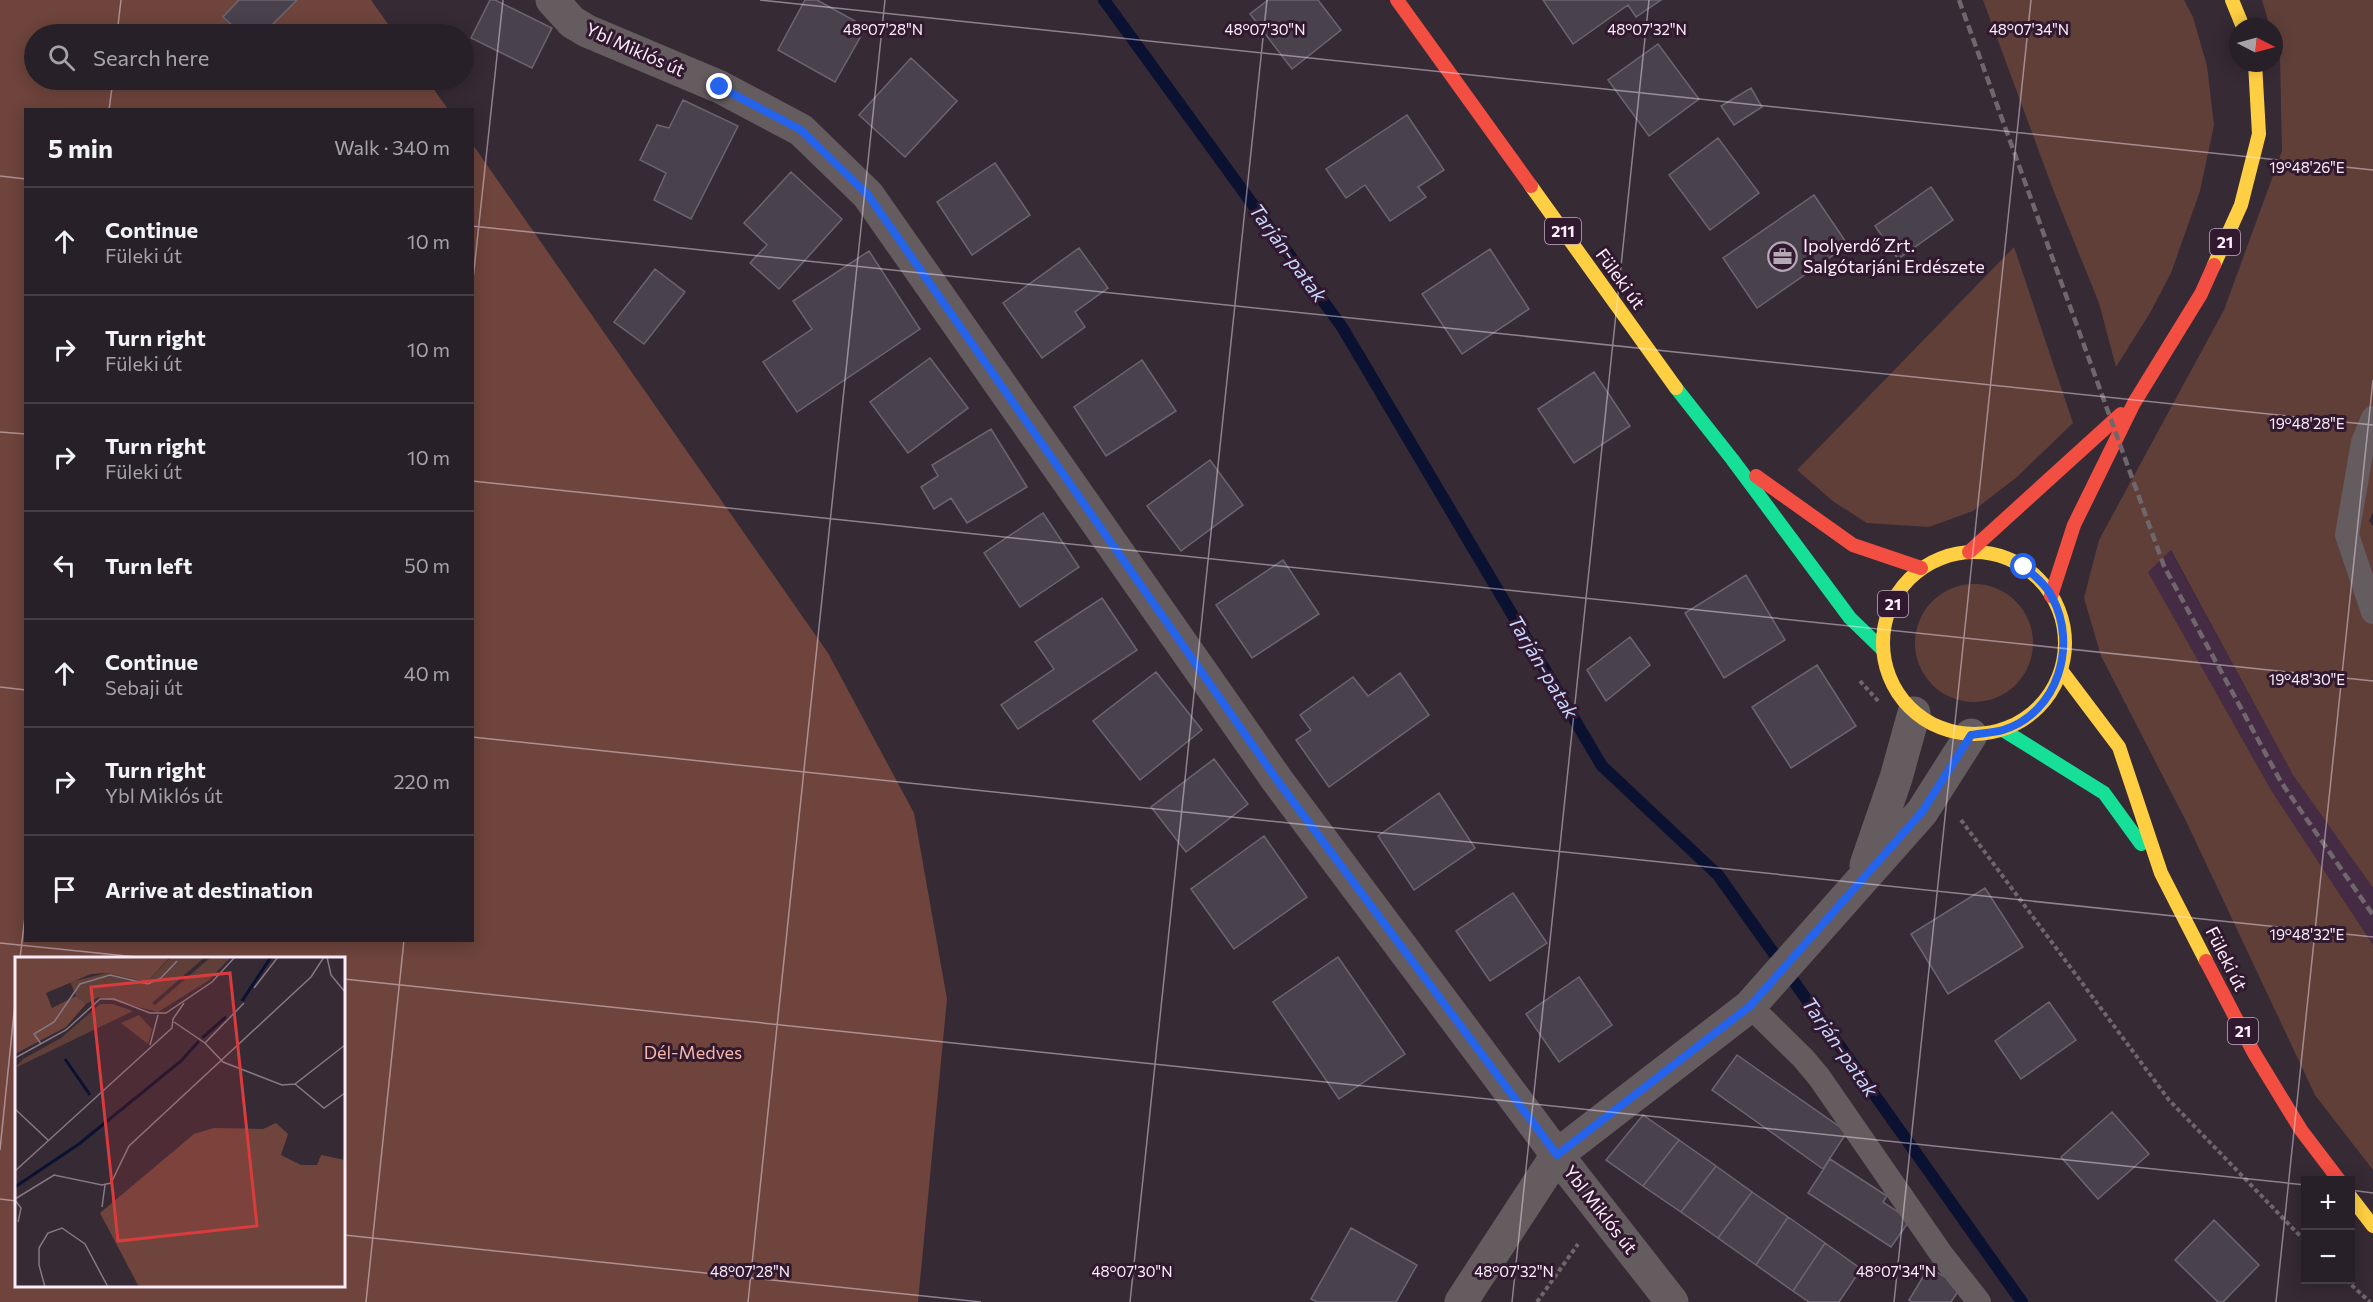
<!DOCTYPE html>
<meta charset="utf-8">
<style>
body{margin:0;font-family:Commissioner,sans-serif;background:#302830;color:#f1f3f6}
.controls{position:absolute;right:18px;bottom:18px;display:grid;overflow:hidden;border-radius:0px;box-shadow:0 3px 15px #0003}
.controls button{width:54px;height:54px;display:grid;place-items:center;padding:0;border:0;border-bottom:2px solid #443e45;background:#282028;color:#f1f3f6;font:30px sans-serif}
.compass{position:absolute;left:2229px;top:18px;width:54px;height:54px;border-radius:50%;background:#282028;box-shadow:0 3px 15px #0003;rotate:96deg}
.stop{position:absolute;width:18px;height:18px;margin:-14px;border:4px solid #2563eb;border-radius:50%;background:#fff}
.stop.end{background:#2563eb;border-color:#fff;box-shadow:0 2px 6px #0008}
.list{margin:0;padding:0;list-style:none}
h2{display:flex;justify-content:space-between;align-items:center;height:78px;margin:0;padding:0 24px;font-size:26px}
h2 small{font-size:20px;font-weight:400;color:#a5a3a8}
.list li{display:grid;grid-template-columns:39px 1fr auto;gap:18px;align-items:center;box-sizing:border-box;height:108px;padding:0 24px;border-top:2px solid #443e45}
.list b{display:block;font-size:22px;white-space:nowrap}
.list p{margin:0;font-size:20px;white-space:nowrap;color:#a5a3a8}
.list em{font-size:20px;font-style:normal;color:#a5a3a8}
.icon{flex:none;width:33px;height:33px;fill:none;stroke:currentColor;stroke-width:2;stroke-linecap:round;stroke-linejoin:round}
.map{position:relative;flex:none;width:2373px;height:1302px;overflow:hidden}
.search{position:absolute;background:#282028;box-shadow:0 3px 15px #0003;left:24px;top:24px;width:450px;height:66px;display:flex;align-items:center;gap:15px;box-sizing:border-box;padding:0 21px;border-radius:33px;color:#a5a3a8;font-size:22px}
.panel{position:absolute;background:#282028;box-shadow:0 3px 15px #0003;left:24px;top:108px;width:450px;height:834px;border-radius:0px}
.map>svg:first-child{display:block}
.built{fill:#462b44}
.green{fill:#603f39}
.forest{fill:#6e443c;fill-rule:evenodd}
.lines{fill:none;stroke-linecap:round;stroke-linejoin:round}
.stream{stroke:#0b1131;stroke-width:12}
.building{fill:#49424c;stroke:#6c6570;stroke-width:1.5}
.path{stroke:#6d666a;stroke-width:4;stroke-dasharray:4.5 3;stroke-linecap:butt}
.lane{stroke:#655c60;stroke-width:24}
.street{stroke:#655c60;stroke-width:33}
.fast{stroke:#16e098;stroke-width:14}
.slow{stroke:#ffcf43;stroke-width:14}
.jam{stroke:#f24e42;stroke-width:14}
.rail{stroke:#70676c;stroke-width:4.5;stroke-dasharray:9 4.5;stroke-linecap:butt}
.route{stroke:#2563eb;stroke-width:8}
.ticks{fill:none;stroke:#fdecfa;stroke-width:1.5;stroke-opacity:0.45}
.labels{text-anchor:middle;stroke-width:6;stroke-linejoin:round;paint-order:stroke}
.shield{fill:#311a2f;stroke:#c0adbd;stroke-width:1.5}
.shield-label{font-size:16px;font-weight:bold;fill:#fdecfa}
.street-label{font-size:18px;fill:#fdecfa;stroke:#311a2f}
.poi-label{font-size:18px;fill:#fdecfa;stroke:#311a2f;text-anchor:start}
.park-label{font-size:18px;fill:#f7b6a7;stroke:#311a2f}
.water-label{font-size:20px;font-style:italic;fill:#c6d6fe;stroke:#311a2f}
.inset-river{fill:none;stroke:#0b1131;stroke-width:3}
.inset-road{fill:none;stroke:#867884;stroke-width:1.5}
.view{fill:#da3c3d;fill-opacity:0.15;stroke:#da3c3d;stroke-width:3}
.inset-edge{fill:none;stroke:#fdecfa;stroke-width:3}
.ticks-label{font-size:15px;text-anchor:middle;fill:#fdecfa;stroke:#311a2f;stroke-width:6;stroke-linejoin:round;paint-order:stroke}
</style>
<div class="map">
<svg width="2373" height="1302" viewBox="0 0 2373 1302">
<rect width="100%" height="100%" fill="#362a35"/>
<!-- built -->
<path class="built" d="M2170 550 2293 775 2373 888V945L2271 790 2148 572Z"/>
<!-- green -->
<path class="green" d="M1983 0H2184L2193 17 2207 66 2214 125 2200 191 2171 273 2150 313 2116 367 2099 303 2054 192Z
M2262 0H2373V512L2369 521 2373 526V888L2293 775 2171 550 2148 572 2271 790 2373 945V1170L2315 1095 2186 821 2101 656 2084 598 2099 540 2224 310 2282 151 2280 59 2274 40V27H2270Z
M2014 247 2073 423 2017 477 1973 511 1929 527 1867 523 1834 502 1797 470Z
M1915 643a59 59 0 1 1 118 0a59 59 0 1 1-118 0Z"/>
<!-- forest -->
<path class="forest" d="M0 0H371L395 34H34V80H427L448 109 26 110V940H472L473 145 828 653 914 813 947 999 918 1302H0ZM16 958H344V1286H16Z"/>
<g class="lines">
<!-- stream -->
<path class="stream" d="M1104 0 1342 327 1602 766 1718 875 2022 1302"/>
</g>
<!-- building -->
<path class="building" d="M239 0H297L263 34H242L223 17Z
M490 0H495L552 28 532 68 471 38Z
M805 0H817L866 27 835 82 778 50Z
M1268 0H1318L1341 30 1292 69 1250 14Z
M1543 0H1661L1636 17 1628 5 1573 44Z
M1658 44 1699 99 1649 136 1608 80Z
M911 58 957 101 905 157 859 115Z
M1751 88 1762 107 1734 125 1721 106Z
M683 100 738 126 691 219 654 200 666 173 640 160 657 125 669 128Z
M1407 115 1444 170 1418 187 1426 197 1390 221 1365 185 1346 198 1326 169Z
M1718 138 1759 193 1710 230 1669 175Z
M995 163 1030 215 972 255 937 202Z
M791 172 842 219 779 289 750 263 767 245 744 223Z
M1931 187 1953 220 1898 259 1875 226Z
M1814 195 1848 245 1757 308 1723 258Z
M1079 248 1108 288 1075 312 1085 327 1042 358 1003 303Z
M1490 249 1529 309 1462 354 1422 294Z
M869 251 920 329 797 412 763 362 812 329 793 301Z
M655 269 685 292 644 344 614 322Z
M930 358 968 408 908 453 870 402Z
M1142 360 1176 411 1106 456 1074 407Z
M1594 372 1630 426 1574 463 1538 409Z
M991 429 1027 487 967 523 951 498 934 509 921 487 938 476 932 465Z
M1210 460 1243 505 1181 551 1147 506Z
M1043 513 1079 567 1020 607 984 553Z
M1283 560 1319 614 1252 658 1216 605Z
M1746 575 1785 640 1724 678 1685 613Z
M1102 598 1137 650 1018 729 1001 705 1054 669 1035 642Z
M1630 637 1650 665 1606 701 1587 670Z
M1817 665 1856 726 1791 768 1752 707Z
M1156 672 1202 730 1140 780 1093 721Z
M1400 673 1429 715 1329 787 1296 740 1311 730 1300 715 1353 677 1368 696Z
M1214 759 1248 804 1186 852 1151 807Z
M1439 793 1475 848 1414 890 1378 836Z
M1264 836 1307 897 1234 949 1191 889Z
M1985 888 2023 947 1948 994 1911 934Z
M1513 893 1547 943 1490 981 1456 931Z
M1338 957 1405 1054 1339 1099 1273 1002Z
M1579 977 1612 1025 1559 1062 1526 1014Z
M2049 1002 2076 1040 2021 1079 1995 1041Z
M1737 1055 1847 1132 1823 1169 1712 1090Z
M2112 1112 2149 1154 2098 1199 2061 1157Z
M1643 1115 1679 1140 1643 1186 1606 1160Z
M1679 1140 1716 1166 1681 1212 1643 1186Z
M1830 1159 1887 1196 1883 1202 1910 1220 1891 1247 1808 1193Z
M1716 1166 1752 1192 1718 1238 1681 1212Z
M1752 1192 1788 1217 1756 1265 1718 1238Z
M1788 1217 1825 1243 1793 1291 1756 1265Z
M2214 1220 2259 1265 2223 1302H2218L2175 1260Z
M1351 1228 1417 1265 1396 1302H1317L1311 1299Z
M1825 1243 1861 1269 1839 1302H1809L1793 1291Z
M1929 1267 1961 1287 1951 1302H1912L1909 1300Z"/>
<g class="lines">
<!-- path -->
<path class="path" d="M1860 681 1879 702
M1961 820 2169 1100 2306 1242
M2346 1280 2370 1302
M1537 1302 1578 1244"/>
<!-- lane -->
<path class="lane" d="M2373 418 2363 442 2347 535 2373 612
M1750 1006 1803 1058 1819 1077 1942 1255 1979 1302"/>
<!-- street -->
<path class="street" d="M552 0 572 22 587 31 720 87 801 130 868 195 1277 780 1557 1155 1672 1302
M1866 865 1896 778 1914 713
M1461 1302 1557 1155 1750 1006 1922 812 1971 735"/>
<!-- fast -->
<path class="fast" d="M1676 388 1732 459 1850 618 1882 649
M2003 730 2104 793 2141 844"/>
<!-- slow -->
<path class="slow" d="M2232 0 2243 27
M1531 186 1676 388
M2214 265 2241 205 2259 134 2255 63
M1883 643a91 91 0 1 1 182 0a91 91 0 1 1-182 0Z
M2061 670 2119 747 2161 873 2206 961
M2350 1196 2373 1226"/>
<!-- jam -->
<path class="jam" d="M1397 0 1531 186
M1756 476 1853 545 1921 568
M1969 552 2121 414
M2051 596 2074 525 2134 403 2201 294 2214 265
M2206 961 2254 1053 2301 1130 2339 1180"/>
<!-- rail -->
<path class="rail" d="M1959 0 2164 566 2281 782 2373 915"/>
</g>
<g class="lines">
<!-- route -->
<path class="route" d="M720 87 801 130 868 195 1277 780 1557 1155 1750 1006 1922 812 1971 735C1981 733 1993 733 2003 730 2058 713 2078 645 2052 597 2046 585 2035 576 2024 567"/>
</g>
<!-- ticks -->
<path class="ticks" d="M760 0 2373 170M117 34 121 0M109 110 113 80M0 176 26 179M472 226 2373 425M472 289 503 0M0 432 26 434M472 481 2373 681M0 687 26 690M472 737 2373 937M0 943 146 958M20 958 26 908M344 979 2306 1185M0 1150 16 993M2350 1190 2373 1193M0 1199 16 1201M344 1235 981 1302M366 1302 404 940M748 1302 885 0M1130 1302 1267 0M1512 1302 1649 0M1894 1302 2031 0M2276 1302 2373 380"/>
<!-- icons -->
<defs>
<symbol id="office-ring" viewBox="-11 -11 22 22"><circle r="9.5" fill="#311a2f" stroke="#b7a8b5" stroke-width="1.5"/><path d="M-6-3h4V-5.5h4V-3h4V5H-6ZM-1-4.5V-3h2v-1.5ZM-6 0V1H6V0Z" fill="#b7a8b5"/></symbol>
</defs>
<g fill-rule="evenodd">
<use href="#office-ring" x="1766" y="240" width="33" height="33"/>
</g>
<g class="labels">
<!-- shield labels -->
<g class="shield">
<rect x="1545" y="218" width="36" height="26" rx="4.5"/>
<rect x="2210" y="229" width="30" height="26" rx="4.5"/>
<rect x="1878" y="591" width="30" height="26" rx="4.5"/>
<rect x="2228" y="1018" width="30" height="26" rx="4.5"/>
</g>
<g class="shield-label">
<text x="1563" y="237">211</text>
<text x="2225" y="248">21</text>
<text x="1893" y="610">21</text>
<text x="2243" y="1037">21</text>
</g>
<!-- street labels -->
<g class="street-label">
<text transform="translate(635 50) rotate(24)" y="6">Ybl Miklós út</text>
<text transform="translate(1620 279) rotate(54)" y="6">Füleki út</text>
<text transform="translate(2226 959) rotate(63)" y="6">Füleki út</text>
<text transform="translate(1600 1210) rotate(52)" y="6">Ybl Miklós út</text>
</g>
<!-- poi labels -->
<g class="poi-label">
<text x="1803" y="252">Ipolyerdő Zrt.<tspan x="1803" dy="21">Salgótarjáni Erdészete</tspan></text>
</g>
<!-- park labels -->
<g class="park-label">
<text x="693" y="1059">Dél-Medves</text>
</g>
<!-- water labels -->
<g class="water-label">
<text transform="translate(1288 253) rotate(54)" y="7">Tarján-patak</text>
<text transform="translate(1543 667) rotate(59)" y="7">Tarján-patak</text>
<text transform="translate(1840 1047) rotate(55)" y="7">Tarján-patak</text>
</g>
</g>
<!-- overview -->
<g transform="translate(15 957)">
<rect width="330" height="330" fill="#362a35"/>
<path d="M156 0H190L137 46 140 48 196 0H216L193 24 143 55 83 40 71 47 61 39 55 25 92 16 132 25ZM85 47H98L118 54 0 111 8 102 46 81ZM124 58 137 72 133 87 106 66Z" fill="#603f39"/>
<path d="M0 0H155L132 25 92 16 76 17 31 36 37 51 61 39 71 47 51 70 0 97ZM261 166 273 177 266 198 286 208H302L306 198 330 203V330H124L85 256 179 177 199 171 248 172Z" fill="#6e443c"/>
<path class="inset-river" d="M227 44 256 0M187 81 211 60M50 102 75 138M0 230 64 187 166 104 184 84"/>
<path class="inset-road" d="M312 0 316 18 330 35M239 31 263 0M159 65 190 86 208 105 267 128 280 127 330 88M190 86 229 46M26 87 19 77 39 65 65 27 95 18 133 27 146 21 162 4M135 88 143 58M0 101 51 73 85 42H99L135 56H151L197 25 220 0M280 127 309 151 330 136M0 152 33 183M0 214 157 71 158 62 169 46M0 242 39 218 87 228 96 226 114 189 296 20 309 0M0 243 6 251 3 265M87 250 90 228M30 330 24 308V291L33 276 47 271 70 287 93 330"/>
<path class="view" d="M215 16 242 269 103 284 76 30Z"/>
<rect width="330" height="330" class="inset-edge"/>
</g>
<g class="ticks-label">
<text x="883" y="35">48°07'28"N</text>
<text x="1265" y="35">48°07'30"N</text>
<text x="1647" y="35">48°07'32"N</text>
<text x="2029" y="35">48°07'34"N</text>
<text x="2307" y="173">19°48'26"E</text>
<text x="2307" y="429">19°48'28"E</text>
<text x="2307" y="685">19°48'30"E</text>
<text x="2307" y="940">19°48'32"E</text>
<text x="750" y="1277">48°07'28"N</text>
<text x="1132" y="1277">48°07'30"N</text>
<text x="1514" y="1277">48°07'32"N</text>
<text x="1896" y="1277">48°07'34"N</text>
</g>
</svg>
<div class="controls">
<button>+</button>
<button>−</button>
</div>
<svg class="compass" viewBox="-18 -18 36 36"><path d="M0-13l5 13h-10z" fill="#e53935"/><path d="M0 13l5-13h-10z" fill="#a5a3a8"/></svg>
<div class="stop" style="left:2024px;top:567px"></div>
<div class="stop end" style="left:720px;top:87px"></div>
<div class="search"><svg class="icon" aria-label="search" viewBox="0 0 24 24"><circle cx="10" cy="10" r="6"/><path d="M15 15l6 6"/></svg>Search here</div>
<section class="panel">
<h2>5 min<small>Walk · 340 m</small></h2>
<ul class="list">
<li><svg class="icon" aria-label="ahead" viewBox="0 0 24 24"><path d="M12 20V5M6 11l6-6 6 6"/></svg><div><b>Continue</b><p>Füleki út</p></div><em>10 m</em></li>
<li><svg class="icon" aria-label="right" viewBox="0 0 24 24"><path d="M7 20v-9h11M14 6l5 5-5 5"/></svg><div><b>Turn right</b><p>Füleki út</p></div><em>10 m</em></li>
<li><svg class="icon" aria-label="right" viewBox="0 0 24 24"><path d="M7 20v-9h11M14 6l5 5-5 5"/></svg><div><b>Turn right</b><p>Füleki út</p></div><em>10 m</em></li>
<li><svg class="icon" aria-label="left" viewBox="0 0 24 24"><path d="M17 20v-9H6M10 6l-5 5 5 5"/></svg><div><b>Turn left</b></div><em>50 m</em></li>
<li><svg class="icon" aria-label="ahead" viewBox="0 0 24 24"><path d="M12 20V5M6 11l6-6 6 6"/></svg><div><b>Continue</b><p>Sebaji út</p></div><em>40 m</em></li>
<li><svg class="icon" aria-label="right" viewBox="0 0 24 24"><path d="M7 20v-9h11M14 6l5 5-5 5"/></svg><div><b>Turn right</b><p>Ybl Miklós út</p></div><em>220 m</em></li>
<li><svg class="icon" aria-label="arrive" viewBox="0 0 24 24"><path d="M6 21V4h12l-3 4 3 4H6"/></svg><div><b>Arrive at destination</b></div></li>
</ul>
</section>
</div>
